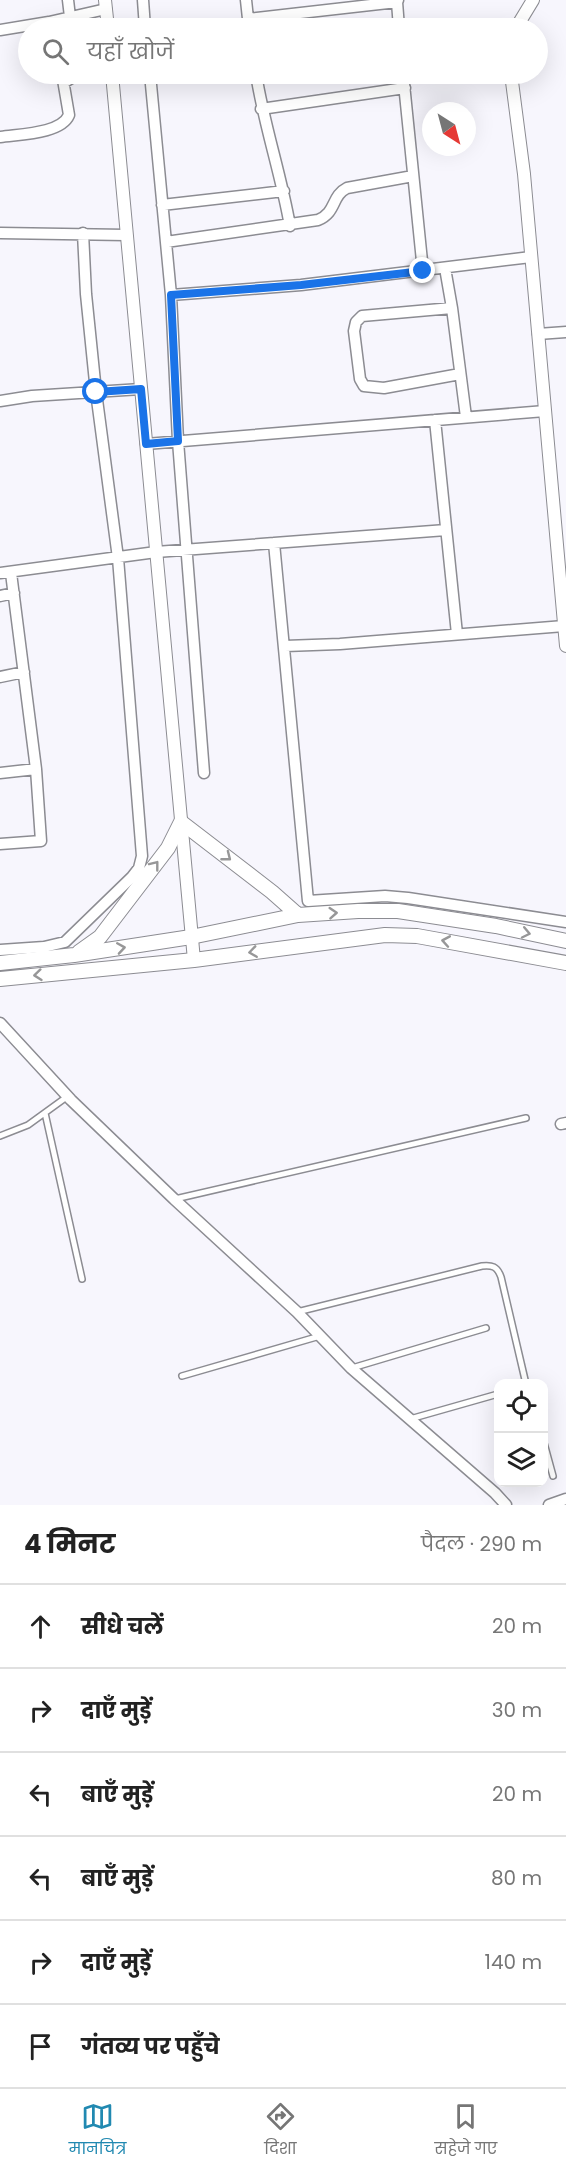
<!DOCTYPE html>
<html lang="hi">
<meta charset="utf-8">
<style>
body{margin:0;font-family:Poppins,"Noto Sans Devanagari",sans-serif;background:#f6f6f6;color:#222}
.controls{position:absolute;right:18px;bottom:18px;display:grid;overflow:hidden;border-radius:12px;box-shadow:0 6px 24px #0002}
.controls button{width:54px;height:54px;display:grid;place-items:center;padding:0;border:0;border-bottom:2px solid #e0e0e0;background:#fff;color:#222;font:30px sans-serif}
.compass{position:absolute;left:422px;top:102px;width:54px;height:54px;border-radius:50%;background:#fff;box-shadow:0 6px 24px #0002;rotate:144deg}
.stop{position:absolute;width:18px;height:18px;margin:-14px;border:4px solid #1a73e8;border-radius:50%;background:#fff}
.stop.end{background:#1a73e8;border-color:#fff;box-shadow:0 2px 6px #0008}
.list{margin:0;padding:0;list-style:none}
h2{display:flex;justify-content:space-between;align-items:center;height:78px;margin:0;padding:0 24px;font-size:26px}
h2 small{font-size:20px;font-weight:400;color:#767676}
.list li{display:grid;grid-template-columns:39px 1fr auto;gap:18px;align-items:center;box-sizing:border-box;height:84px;padding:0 24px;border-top:2px solid #e0e0e0}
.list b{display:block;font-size:22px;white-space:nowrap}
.list em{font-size:20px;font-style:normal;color:#767676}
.icon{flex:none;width:33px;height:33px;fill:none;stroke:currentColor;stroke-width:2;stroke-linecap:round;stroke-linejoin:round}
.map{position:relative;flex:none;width:566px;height:1505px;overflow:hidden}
.search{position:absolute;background:#fff;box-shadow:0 6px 24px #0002;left:18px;right:18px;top:18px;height:66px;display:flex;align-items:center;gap:15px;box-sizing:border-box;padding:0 21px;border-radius:33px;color:#767676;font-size:22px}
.sheet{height:582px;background:#fff}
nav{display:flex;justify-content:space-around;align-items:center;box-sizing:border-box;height:84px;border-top:2px solid #e0e0e0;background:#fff;font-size:16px;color:#767676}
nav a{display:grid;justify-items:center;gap:3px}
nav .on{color:#2189b1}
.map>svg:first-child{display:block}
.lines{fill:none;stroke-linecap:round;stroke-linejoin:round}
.service-casing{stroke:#8c8c92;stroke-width:8}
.minor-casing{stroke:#8c8c92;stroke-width:13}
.tertiary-casing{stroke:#8c8c92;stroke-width:14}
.secondary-casing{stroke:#8c8c92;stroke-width:16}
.service{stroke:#fff;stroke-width:5}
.minor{stroke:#fff;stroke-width:10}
.tertiary{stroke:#fff;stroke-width:12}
.secondary{stroke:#fff;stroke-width:14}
.oneway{stroke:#979798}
.route{stroke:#1a73e8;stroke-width:8}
</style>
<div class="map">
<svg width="566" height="1505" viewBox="0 0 566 1505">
<rect width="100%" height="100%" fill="#f7f6fd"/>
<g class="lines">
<defs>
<path id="service" d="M45 1113 82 1279
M0 1136 28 1125 68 1096
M175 1199 526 1118
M297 1312 482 1266C492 1265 497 1266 501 1277L526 1384
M352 1368 486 1328
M182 1376 320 1336
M410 1419 498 1394
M544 1443 553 1476"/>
<path id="minor" d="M68 0 70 17
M143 0 145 28
M246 0 249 28
M398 0 397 2 399 28
M248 19 397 2
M0 30 49 22 106 9
M150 74 171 295 178 441 204 773
M256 74C264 125 281 174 290 226
M403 74 423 271
M65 82 78 74
M261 109 405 88
M0 137C19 134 61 134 69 115L62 74
M162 205 284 191
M0 233 126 235
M166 242 318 220C337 212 331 196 347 188L413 176
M445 268 452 308 466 417
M171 295 301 285 531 257
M452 308 362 316 356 322 354 331 360 379 364 386 384 388 460 374
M538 334 566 332
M0 401 32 396 141 389
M435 420 457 634
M146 444 545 411
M274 543 308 901 385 896 408 898 566 922
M0 573 156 552 446 530
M0 596 14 593
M285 646 340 644 564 626
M0 677 24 672
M0 773 36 769
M0 844 41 841 36 769 11 573
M0 950 44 947 65 942 132 877 139 868 142 856 118 558 96 392 86 294 83 233
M0 1023 71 1100 174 1199 297 1312 351 1368 495 1493 506 1505
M561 1124 566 1123
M549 1505 566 1499"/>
<path id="tertiary" d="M105 0 108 28
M516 28 533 0
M112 74 194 960
M511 74 524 174 566 646"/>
<path id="secondary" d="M79 952 100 937 168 848 181 822 272 892 298 915
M0 963 74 955 191 937 298 915 358 911H398L496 926 566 941
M0 979 194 960 385 935 417 936 566 963"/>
</defs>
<!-- service casing -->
<use href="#service" class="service-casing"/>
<!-- minor casing -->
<use href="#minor" class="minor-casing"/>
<!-- tertiary casing -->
<use href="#tertiary" class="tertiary-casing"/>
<!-- secondary casing -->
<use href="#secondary" class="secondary-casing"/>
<!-- service -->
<use href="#service" class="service"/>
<!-- minor -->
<use href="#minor" class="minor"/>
<!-- tertiary -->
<use href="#tertiary" class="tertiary"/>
<!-- secondary -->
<use href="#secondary" class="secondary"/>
</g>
<!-- one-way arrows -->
<defs><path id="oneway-chevron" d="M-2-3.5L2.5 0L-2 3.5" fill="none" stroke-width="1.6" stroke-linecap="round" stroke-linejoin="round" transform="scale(1.5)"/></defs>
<g class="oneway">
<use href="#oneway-chevron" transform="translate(227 857) rotate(38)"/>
<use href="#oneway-chevron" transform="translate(155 865) rotate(-52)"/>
<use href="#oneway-chevron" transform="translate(333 913) rotate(-4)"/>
<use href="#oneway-chevron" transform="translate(526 933) rotate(12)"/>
<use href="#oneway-chevron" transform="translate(446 941) rotate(-170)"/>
<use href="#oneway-chevron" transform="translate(121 948) rotate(-9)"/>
<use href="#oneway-chevron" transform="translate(253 952) rotate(172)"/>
<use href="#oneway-chevron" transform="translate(38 975) rotate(174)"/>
</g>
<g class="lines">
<!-- route -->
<path class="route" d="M96 392 141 389 146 444 178 441 171 295 301 285 423 271"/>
</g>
</svg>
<div class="controls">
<button><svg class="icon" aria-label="locate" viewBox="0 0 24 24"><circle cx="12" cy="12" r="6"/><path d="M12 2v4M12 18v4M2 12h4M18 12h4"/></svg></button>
<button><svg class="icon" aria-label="layers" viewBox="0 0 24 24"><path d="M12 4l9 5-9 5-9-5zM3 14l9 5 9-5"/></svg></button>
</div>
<svg class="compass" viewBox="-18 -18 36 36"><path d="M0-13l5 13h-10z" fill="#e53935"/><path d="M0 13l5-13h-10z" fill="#767676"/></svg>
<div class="stop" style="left:96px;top:392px"></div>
<div class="stop end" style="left:423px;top:271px"></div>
<div class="search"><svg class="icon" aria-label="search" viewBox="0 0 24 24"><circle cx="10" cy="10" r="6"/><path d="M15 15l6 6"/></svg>यहाँ खोजें</div>
</div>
<section class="sheet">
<h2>4 मिनट<small>पैदल · 290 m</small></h2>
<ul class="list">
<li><svg class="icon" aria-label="ahead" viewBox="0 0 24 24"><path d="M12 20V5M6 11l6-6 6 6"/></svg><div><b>सीधे चलें</b></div><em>20 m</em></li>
<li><svg class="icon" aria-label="right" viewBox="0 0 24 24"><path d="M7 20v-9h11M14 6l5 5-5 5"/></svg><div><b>दाएँ मुड़ें</b></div><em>30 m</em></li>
<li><svg class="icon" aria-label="left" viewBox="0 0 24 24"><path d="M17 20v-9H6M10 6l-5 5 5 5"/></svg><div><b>बाएँ मुड़ें</b></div><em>20 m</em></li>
<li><svg class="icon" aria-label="left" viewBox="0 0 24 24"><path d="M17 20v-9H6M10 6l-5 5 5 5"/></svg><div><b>बाएँ मुड़ें</b></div><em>80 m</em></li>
<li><svg class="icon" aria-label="right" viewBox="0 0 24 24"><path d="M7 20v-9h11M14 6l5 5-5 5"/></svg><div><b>दाएँ मुड़ें</b></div><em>140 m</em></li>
<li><svg class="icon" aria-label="arrive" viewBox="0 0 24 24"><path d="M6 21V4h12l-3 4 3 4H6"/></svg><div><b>गंतव्य पर पहुँचे</b></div></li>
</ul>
</section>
<nav>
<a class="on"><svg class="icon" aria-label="map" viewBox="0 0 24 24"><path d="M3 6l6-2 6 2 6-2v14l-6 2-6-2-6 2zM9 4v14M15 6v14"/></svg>मानचित्र</a>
<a><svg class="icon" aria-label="directions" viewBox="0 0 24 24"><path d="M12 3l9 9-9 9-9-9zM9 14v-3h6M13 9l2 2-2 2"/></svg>दिशा</a>
<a><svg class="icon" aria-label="saved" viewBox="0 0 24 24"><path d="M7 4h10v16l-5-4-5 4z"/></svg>सहेजे गए</a>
</nav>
